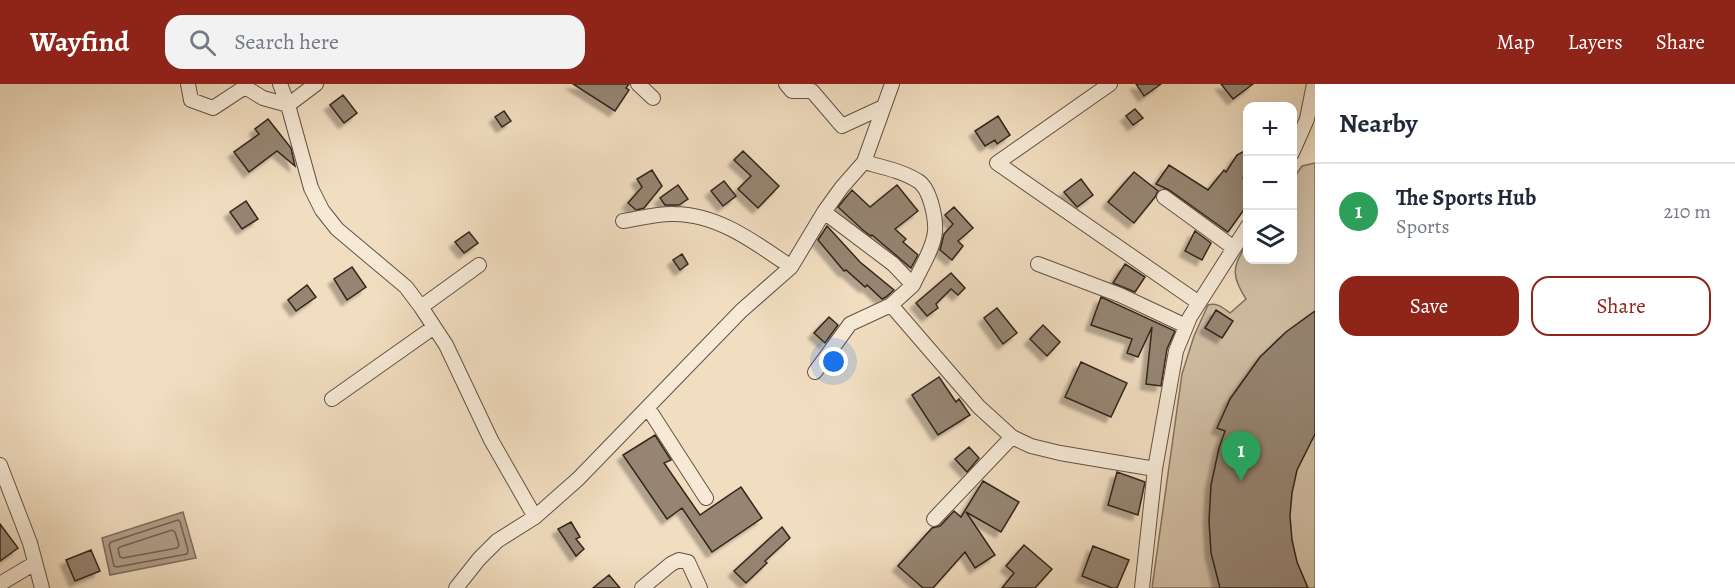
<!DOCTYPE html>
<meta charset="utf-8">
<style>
body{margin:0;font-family:Alegreya,serif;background:#f2f2f3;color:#1f2937}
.controls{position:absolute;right:18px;top:18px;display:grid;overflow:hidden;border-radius:12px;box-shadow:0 6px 24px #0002}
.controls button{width:54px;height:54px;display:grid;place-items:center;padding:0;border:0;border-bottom:2px solid #e0e1e3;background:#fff;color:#1f2937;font:30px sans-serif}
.you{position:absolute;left:834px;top:278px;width:21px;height:21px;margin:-15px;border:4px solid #fff;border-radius:50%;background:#1a73e8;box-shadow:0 0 0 9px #1a73e833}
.badge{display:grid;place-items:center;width:39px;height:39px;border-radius:50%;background:#8f2418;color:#fff;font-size:20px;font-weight:700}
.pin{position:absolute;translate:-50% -50px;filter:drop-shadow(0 2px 3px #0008)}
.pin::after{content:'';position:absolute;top:32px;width:21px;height:18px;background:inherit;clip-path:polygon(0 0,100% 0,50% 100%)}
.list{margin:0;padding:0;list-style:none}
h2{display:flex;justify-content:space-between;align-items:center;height:78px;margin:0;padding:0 24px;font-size:26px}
h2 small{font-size:20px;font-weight:400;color:#747a83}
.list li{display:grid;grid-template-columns:39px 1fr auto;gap:18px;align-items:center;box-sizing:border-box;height:96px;padding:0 24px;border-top:2px solid #e0e1e3}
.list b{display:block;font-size:22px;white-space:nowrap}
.list p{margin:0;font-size:20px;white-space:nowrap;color:#747a83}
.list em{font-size:20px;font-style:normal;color:#747a83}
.actions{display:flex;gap:12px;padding:18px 24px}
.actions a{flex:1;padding:14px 0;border:2px solid #8f2418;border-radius:18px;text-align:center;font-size:21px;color:#8f2418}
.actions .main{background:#8f2418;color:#fff}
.icon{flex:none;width:33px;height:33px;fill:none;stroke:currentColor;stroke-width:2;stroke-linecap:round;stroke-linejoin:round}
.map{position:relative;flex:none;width:1315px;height:504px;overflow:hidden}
header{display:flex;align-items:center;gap:36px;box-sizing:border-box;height:84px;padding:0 30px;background:#8f2418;color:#fff}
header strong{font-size:28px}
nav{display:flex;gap:33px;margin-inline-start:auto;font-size:21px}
.search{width:420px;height:54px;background:#f2f2f3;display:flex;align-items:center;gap:15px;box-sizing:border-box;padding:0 21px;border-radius:18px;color:#747a83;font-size:22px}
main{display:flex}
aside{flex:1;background:#fff}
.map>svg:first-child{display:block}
.green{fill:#d1bea4;stroke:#827260;stroke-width:1.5}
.water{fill:#b09e89;stroke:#7e6e5e;stroke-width:1.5}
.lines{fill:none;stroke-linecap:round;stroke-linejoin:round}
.shore{stroke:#726253;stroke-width:1.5}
.building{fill:#968572;stroke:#33251d;stroke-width:1.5;filter:url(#shadow)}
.minor-casing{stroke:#625346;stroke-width:16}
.minor{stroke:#f6e9d6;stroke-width:14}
</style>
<header>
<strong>Wayfind</strong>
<div class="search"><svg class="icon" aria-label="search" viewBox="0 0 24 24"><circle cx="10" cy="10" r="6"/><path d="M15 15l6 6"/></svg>Search here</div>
<nav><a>Map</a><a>Layers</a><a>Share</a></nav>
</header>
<main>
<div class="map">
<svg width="1315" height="504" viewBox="0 0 1315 504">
<defs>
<filter id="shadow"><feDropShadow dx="-5.5" dy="5.5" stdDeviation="1.5" flood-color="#0004"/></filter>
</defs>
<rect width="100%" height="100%" fill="#f1ddc0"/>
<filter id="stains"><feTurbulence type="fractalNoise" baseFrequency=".00333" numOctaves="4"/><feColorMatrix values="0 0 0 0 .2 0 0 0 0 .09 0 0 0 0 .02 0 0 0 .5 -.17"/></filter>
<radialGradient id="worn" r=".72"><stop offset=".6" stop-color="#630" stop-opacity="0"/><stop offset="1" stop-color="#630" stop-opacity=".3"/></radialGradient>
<!-- green -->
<path class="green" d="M1315 79V504H1152L1182 290 1194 252 1208 221C1217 218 1223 224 1230 229L1246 215C1231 192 1232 182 1247 160L1248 176H1292L1293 95 1302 82Z"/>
<!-- water -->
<path class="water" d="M183 428 196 474 110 491 102 454Z"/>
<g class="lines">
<!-- shore -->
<path class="shore" d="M178 436 180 438 188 466 187 470 117 483 114 482 109 461 111 458Z
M172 446 175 448 179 461 177 464 123 474 120 473 118 465 120 463Z"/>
</g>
<!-- building -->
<path class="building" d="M573 0H629L626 4 629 6 615 27Z
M1136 0H1161L1144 12Z
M1221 0H1253L1233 15Z
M343 11 357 29 344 39 330 21Z
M1135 25 1143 34 1133 41 1126 32Z
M504 27 511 37 502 43 495 33Z
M998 32 1010 51 997 60 995 56 985 62 975 47Z
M268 35 291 64 295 82 277 67 249 88 234 68 259 50 255 45Z
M1248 65V87L1243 94 1248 97V120L1228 148 1169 106 1156 100 1169 81 1208 106 1224 86 1226 88 1237 71Z
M743 67 779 102 758 124 738 105 751 92 734 76Z
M652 86 662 102 644 124 636 126 628 119 642 103 637 95Z
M1134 88 1158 107 1155 113 1134 139 1108 118Z
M1081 95 1093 111 1077 123 1064 108Z
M724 97 736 112 723 122 711 107Z
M678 101 688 115 679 121H665L660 114Z
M897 101 918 127 895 145 906 155 903 158 918 171 911 184 872 151 871 152 864 147 838 123 852 106 870 123Z
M246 117 258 135 242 145 230 128Z
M954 123 973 144 958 157 963 162 952 176 940 166 944 150 953 140 945 131Z
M827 142 860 178 894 206 886 213 882 215 867 201 865 203 846 186 844 187 818 156Z
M1195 147 1211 159 1202 176 1185 167Z
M469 148 478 159 464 169 455 158Z
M682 170 688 180 680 186 673 176Z
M1125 180 1145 193 1135 208 1113 199Z
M352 183 366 203 347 216 334 195Z
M951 189 965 204 958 211 951 205 936 220 938 224 927 232 916 219Z
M307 201 316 213 296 227 288 216Z
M1101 213 1175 247 1167 265 1161 302 1146 300 1152 243 1138 273 1127 269 1132 255 1091 241Z
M997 224 1017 249 1003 260 984 234Z
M1216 226 1233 237 1222 254 1205 244Z
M1315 227V350L1297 386 1292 409 1290 432 1292 456 1297 478 1308 504H1220L1211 469 1209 437 1211 401 1219 364 1225 347 1217 344 1230 315 1260 273 1286 248Z
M829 233 838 241 825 259 814 249Z
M1043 241 1060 258 1047 272 1030 255Z
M1081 278 1127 299 1111 333 1065 313Z
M939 293 956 318 959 315 970 331 938 351 912 311Z
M655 351 671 376 664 379 700 431 741 403 762 434 712 468 682 424 667 435 623 371Z
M969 363 979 374 967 388 955 375Z
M1117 388 1145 398 1138 431 1108 421Z
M983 397 1019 418 1001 448 966 428 995 471 975 484 965 468 933 504H923L898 482 932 444 940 442 954 427 961 433Z
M571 438 580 453 576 455 584 465 576 472 558 445Z
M0 440 18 464 0 477Z
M782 443 790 454 765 477 767 479 746 499 734 487Z
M1024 461 1052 485 1035 504H1002L1014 489 1006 482Z
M1093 462 1129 476 1117 504H1112L1082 492Z
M91 466 100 487 75 497 66 476Z
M609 491 620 504H593Z"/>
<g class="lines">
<defs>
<path id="minor" d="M188 0 191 16 213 24 245 3 263 14 288 21
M280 0 288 21
M316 0 288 21 311 104 322 126 337 145 406 203 421 223 446 261 491 356 535 433
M638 0 653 14
M786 0 792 7H812L842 42 883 23
M1110 0 997 79 1199 219
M1292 69 1307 35 1314 0
M864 78C882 83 902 87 918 97 930 104 936 134 935 148 933 166 920 185 913 201
M1164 113 1234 164
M824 128 893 180 913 201 891 221 979 323 1012 353 1031 362 1060 369 1155 385
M623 137C639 135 657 129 674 130 718 130 756 159 791 183
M1038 180 1120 211 1186 242
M421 223 479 181
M815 288 850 240 891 221
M332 315 434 243
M648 324 706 414
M0 381 30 459 42 504
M934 435 1012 353
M0 500 35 479
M456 504 479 475 497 457 535 433 578 395 741 227 791 183 824 128 842 103 864 78 892 0
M642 504 671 480 679 476 688 478 700 504
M1142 504 1155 385 1176 267 1190 233 1248 142"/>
</defs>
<!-- minor casing -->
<use href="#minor" class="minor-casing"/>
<!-- minor -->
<use href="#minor" class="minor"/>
</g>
<rect width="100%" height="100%" filter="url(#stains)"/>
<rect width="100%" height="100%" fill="url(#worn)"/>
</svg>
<div class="controls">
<button>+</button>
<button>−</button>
<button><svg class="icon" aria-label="layers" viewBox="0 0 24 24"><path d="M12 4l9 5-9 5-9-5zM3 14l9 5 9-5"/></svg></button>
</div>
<div class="you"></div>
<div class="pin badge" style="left:1241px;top:397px;background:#2e9e5b">1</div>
</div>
<aside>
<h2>Nearby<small></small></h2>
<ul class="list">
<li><span class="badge" style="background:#2e9e5b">1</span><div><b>The Sports Hub</b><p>Sports</p></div><em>210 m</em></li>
</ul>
<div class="actions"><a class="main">Save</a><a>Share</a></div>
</aside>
</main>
